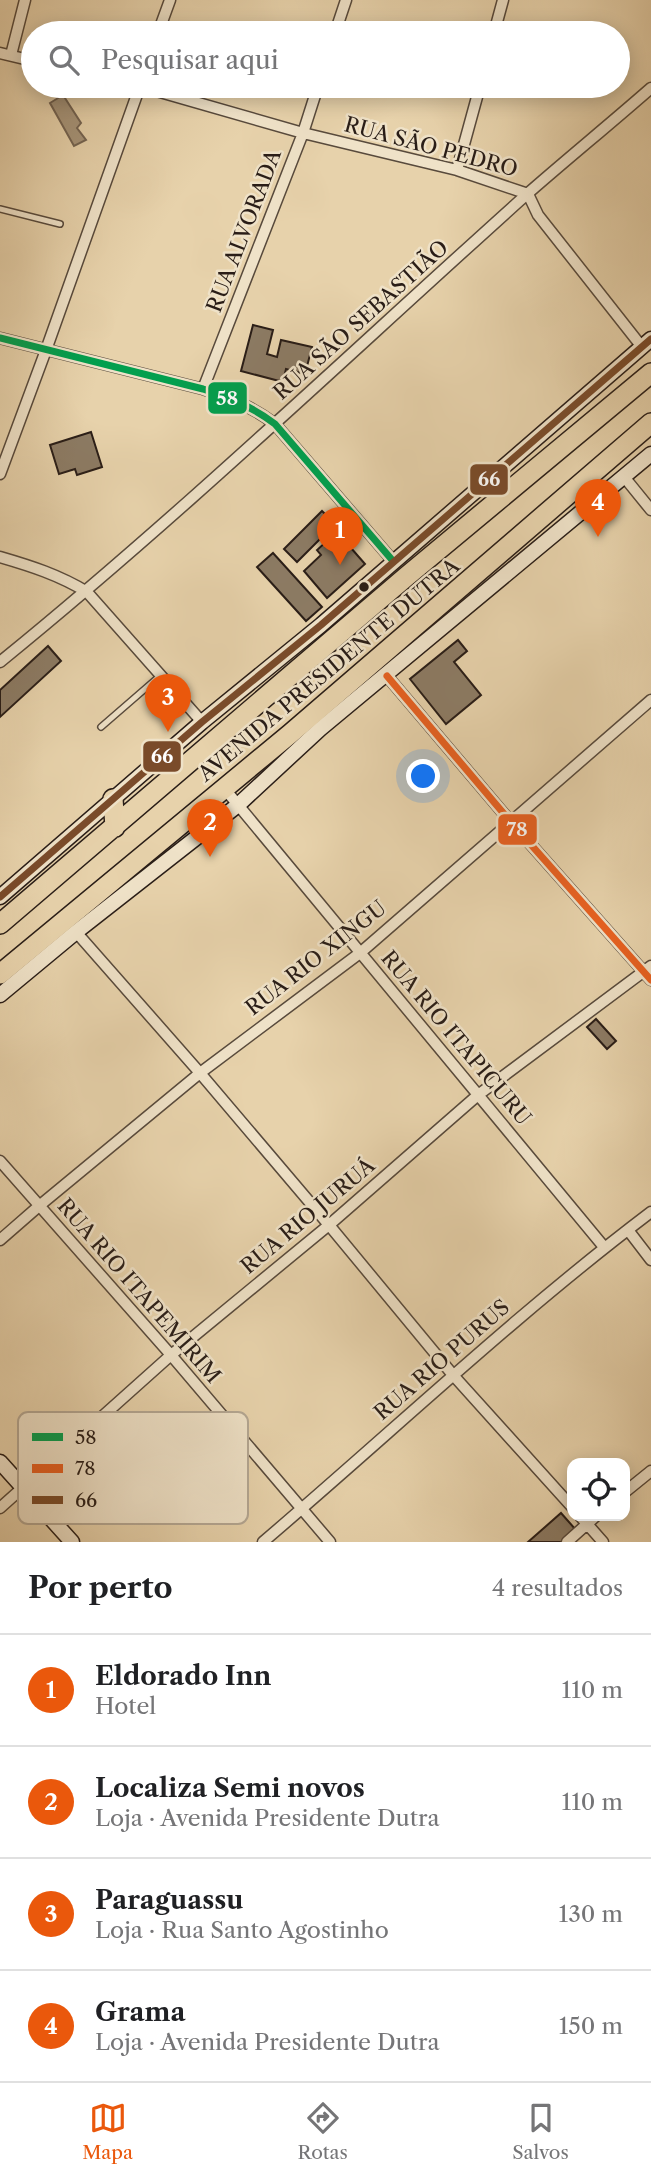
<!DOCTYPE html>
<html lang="pt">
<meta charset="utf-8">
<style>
body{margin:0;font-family:"Libre Caslon Text",serif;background:#f2f2f2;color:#202124}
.controls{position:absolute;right:21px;bottom:21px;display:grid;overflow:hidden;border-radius:14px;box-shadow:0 4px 18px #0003}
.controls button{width:63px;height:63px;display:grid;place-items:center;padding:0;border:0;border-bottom:2px solid #e0e0e0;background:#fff;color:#202124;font:35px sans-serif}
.you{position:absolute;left:424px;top:777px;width:24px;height:24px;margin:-18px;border:5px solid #fff;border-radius:50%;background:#1a73e8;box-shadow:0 0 0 10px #1a73e833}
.badge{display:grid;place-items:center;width:46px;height:46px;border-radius:50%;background:#ea580c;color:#fff;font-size:23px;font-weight:700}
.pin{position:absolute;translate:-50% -58px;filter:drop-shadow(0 2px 4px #0008)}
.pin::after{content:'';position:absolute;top:37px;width:24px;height:21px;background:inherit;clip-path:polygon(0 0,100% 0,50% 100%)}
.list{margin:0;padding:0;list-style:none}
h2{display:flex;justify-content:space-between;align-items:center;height:91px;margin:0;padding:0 28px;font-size:30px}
h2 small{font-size:23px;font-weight:400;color:#757577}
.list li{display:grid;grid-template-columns:46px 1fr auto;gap:21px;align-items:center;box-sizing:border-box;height:112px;padding:0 28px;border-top:2px solid #e0e0e0}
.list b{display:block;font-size:26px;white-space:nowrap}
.list p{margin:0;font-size:23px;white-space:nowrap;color:#757577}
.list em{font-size:23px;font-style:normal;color:#757577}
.icon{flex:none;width:38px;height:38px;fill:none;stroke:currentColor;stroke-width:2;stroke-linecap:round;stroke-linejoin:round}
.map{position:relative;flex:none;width:651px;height:1542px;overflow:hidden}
.search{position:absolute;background:#fff;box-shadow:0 4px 18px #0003;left:21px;right:21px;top:21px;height:77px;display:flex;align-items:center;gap:18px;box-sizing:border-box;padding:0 24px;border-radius:38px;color:#757577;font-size:26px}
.sheet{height:539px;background:#fff}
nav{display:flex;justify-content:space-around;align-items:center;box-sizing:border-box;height:98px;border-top:2px solid #e0e0e0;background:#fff;font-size:19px;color:#757577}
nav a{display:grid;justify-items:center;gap:4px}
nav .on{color:#ea580c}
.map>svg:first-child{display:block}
.water{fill:#a69479;stroke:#746452;stroke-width:2}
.building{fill:#8c7b64;stroke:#291d17;stroke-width:2}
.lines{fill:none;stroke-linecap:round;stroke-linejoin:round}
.lane-casing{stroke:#584a3c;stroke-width:8}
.street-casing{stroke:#584a3c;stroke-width:13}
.secondary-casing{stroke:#291d17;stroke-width:17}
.highway-casing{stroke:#291d17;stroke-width:22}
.lane{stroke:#efe2c8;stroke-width:5}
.street{stroke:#efe2c8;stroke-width:10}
.secondary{stroke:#efe2c8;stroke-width:14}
.highway{stroke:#e7d2ab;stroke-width:19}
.bus-1-casing{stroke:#efe2c8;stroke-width:12}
.bus-2-casing{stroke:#efe2c8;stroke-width:12}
.bus-3-casing{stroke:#efe2c8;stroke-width:12}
.bus-1{stroke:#029f4e;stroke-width:7}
.bus-2{stroke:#e86121;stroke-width:7}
.bus-3{stroke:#7a4b2a;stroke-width:7}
.bus-dot{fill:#291d17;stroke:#efe2c8;stroke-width:2.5}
.labels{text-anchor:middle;stroke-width:5;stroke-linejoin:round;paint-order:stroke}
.street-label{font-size:21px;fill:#291d17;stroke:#efe2c8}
.key{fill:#efe2c8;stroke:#b4a793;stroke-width:2}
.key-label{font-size:19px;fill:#291d17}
.line-badge{stroke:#efe2c8;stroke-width:2.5}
.badge-label{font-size:19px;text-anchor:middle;font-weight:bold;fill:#fff}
</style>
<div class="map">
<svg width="651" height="1542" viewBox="0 0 651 1542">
<rect width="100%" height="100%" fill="#e7d2ab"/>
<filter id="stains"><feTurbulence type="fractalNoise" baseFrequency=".00286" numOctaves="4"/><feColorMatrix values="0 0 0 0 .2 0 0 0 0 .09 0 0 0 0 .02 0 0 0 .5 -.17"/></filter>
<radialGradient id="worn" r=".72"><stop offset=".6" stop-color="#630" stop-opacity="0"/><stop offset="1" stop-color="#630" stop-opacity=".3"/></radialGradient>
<!-- water -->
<path class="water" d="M63 95 81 123 77 128 86 140 74 146 50 103Z"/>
<!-- building -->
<path class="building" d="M253 325 273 330 267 354 277 357 281 340 312 347 305 374 286 369 283 382 241 371Z
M91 432 102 467 77 475 75 469 59 474 50 445Z
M322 511 335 524 297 562 284 549Z
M337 532 365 564 327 598 304 571 321 555 317 550Z
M273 553 322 607 306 621 257 567Z
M458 640 467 651 454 662 481 695 446 724 410 679Z
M48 646 61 661 0 717V690Z
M596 1019 616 1041 607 1049 587 1027Z
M561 1513 576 1530 562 1542H528Z"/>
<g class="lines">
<defs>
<path id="lane" d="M0 209 60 224
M101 727 161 675"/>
<path id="street" d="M158 33 170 0
M335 33 346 0
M494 33 503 0
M0 53 33 61
M11 55 25 0
M139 86 303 133 457 170 528 194 538 215 642 347
M457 170 480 86
M0 338 203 389C230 398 253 407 275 424L393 561
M203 389 303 133 318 86
M0 474 46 350 140 86
M625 478 651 510
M0 557C31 566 59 575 87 592L202 722
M0 662C182 514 351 352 526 195 567 159 610 124 651 88
M387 676 510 821 651 980
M224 788 604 1247
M76 932 200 1073 329 1225 453 1375 572 1507
M0 1161 171 1355 330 1542
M628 1230 651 1260
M0 1240 39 1206 200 1073 360 953 651 700
M625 1492 651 1471
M0 1508 171 1355 329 1225 478 1095 651 966
M580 1516 603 1542
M263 1542C392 1432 515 1315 651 1212
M567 1542 596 1516"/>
<path id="secondary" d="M0 897 202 722 321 625 651 339
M0 995 76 932 238 805 320 729 651 454
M0 1462 72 1542"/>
<path id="highway" d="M113 799 115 827
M0 924 407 576 651 373
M0 974 290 734 651 423"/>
</defs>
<!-- lane casing -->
<use href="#lane" class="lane-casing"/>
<!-- street casing -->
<use href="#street" class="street-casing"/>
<!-- secondary casing -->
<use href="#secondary" class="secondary-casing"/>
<!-- highway casing -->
<use href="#highway" class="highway-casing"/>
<!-- lane -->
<use href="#lane" class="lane"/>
<!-- street -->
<use href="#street" class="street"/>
<!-- secondary -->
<use href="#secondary" class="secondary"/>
<!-- highway -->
<use href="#highway" class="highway"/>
<defs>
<path id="bus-1" d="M0 338 203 389C230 398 253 407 275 424L393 561"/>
<path id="bus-2" d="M387 676 510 821 651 980"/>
<path id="bus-3" d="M0 897 202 722 321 625 651 339"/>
</defs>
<!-- bus-1 casing -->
<use href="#bus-1" class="bus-1-casing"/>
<!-- bus-2 casing -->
<use href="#bus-2" class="bus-2-casing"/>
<!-- bus-3 casing -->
<use href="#bus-3" class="bus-3-casing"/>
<!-- bus-1 -->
<use href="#bus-1" class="bus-1"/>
<!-- bus-2 -->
<use href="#bus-2" class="bus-2"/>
<!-- bus-3 -->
<use href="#bus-3" class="bus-3"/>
</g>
<!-- markers -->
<circle class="bus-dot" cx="364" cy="587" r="6"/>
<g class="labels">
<!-- street labels -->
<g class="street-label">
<text transform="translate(431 147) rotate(15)" y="7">RUA SÃO PEDRO</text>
<text transform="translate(244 231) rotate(-69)" y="7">RUA ALVORADA</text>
<text transform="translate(361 320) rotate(-42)" y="7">RUA SÃO SEBASTIÃO</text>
<text transform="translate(329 670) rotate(-40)" y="7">AVENIDA PRESIDENTE DUTRA</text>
<text transform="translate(316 958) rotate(-38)" y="7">RUA RIO XINGU</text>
<text transform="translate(456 1038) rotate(50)" y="7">RUA RIO ITAPICURU</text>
<text transform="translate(308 1216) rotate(-40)" y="7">RUA RIO JURUÁ</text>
<text transform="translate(139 1291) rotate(49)" y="7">RUA RIO ITAPEMIRIM</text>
<text transform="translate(442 1360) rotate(-41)" y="7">RUA RIO PURUS</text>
</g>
</g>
<!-- legend -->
<rect x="18" y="1412" width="230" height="112" rx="10" class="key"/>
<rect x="32" y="1433" width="31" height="8" fill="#029f4e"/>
<rect x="32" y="1464" width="31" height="9" fill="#e86121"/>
<rect x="32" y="1496" width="31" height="8" fill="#7a4b2a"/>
<g class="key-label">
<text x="75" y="1444">58</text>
<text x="75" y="1475">78</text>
<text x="75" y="1507">66</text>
</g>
<g class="line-badge">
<rect x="207" y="381" width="41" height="34" rx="7" fill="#029f4e"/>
<rect x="469" y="463" width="40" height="33" rx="7" fill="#7a4b2a"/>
<rect x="142" y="740" width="40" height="33" rx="7" fill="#7a4b2a"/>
<rect x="497" y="813" width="41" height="33" rx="7" fill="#e86121"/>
</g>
<g class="badge-label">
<text x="227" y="405">58</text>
<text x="489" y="486">66</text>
<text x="162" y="763">66</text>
<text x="517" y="836">78</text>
</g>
<rect width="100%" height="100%" filter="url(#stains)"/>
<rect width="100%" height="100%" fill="url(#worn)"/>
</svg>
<div class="controls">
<button><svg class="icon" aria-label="locate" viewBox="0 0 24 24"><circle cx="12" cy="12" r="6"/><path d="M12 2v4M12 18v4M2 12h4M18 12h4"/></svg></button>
</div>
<div class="you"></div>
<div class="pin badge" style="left:340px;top:565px">1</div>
<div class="pin badge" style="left:210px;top:857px">2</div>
<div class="pin badge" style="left:168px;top:732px">3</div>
<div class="pin badge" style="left:598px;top:537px">4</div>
<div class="search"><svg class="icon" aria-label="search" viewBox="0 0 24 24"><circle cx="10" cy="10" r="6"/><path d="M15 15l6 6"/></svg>Pesquisar aqui</div>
</div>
<section class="sheet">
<h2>Por perto<small>4 resultados</small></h2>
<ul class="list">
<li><span class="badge">1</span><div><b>Eldorado Inn</b><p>Hotel</p></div><em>110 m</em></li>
<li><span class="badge">2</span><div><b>Localiza Semi novos</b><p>Loja · Avenida Presidente Dutra</p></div><em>110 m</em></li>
<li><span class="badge">3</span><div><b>Paraguassu</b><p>Loja · Rua Santo Agostinho</p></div><em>130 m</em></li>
<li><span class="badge">4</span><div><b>Grama</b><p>Loja · Avenida Presidente Dutra</p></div><em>150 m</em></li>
</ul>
</section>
<nav>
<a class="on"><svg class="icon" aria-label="map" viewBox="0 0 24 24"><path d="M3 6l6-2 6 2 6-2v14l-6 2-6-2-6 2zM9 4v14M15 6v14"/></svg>Mapa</a>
<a><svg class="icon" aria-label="directions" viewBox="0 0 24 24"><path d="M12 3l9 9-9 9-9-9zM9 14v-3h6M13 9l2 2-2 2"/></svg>Rotas</a>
<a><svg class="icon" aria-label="saved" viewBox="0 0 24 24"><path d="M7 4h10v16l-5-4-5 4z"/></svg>Salvos</a>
</nav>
